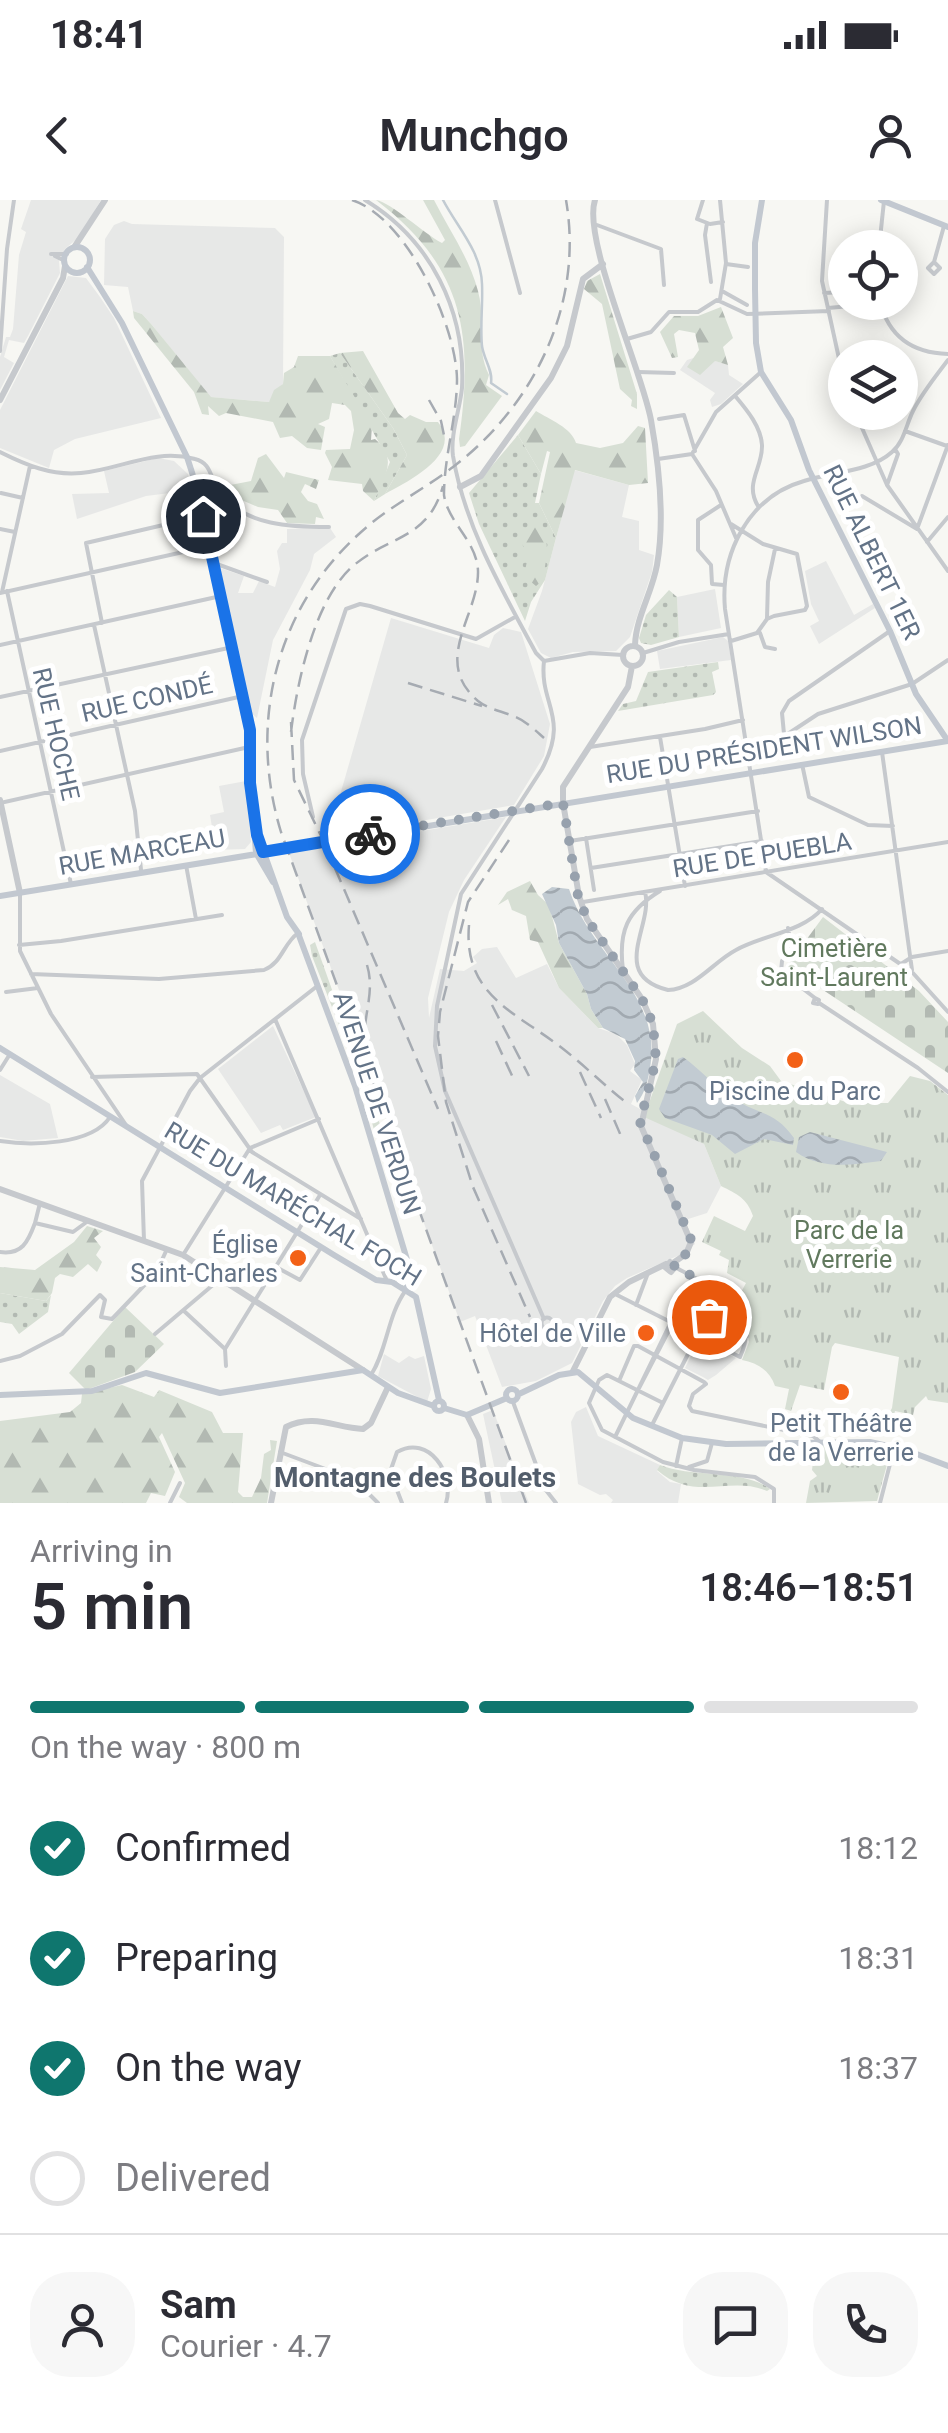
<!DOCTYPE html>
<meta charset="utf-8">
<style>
body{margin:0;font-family:Roboto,sans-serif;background:#f7f7f7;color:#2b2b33;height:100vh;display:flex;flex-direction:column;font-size:38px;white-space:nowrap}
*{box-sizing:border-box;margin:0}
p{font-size:32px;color:#7c7c81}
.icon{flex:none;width:55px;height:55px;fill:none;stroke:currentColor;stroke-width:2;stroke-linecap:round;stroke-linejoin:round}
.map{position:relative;height:1303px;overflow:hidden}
.side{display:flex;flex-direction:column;background:#fff;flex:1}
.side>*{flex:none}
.tools{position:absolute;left:828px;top:30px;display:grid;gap:20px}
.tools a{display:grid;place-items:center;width:90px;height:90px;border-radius:50%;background:#fff;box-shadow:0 5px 25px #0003;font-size:50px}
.pin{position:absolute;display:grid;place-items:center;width:85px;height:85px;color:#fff;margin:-42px;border:5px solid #fff;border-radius:50%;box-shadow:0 2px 10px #0007}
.courier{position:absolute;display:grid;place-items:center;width:100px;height:100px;margin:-50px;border:8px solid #1a73e8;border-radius:50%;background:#fff;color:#222;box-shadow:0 2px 12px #0007}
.headline em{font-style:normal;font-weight:600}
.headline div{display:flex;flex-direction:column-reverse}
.headline{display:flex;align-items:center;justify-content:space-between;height:170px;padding:0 30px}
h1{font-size:65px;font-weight:600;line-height:75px}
.bar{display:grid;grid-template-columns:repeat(4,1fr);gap:15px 10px;align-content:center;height:120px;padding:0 30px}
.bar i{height:12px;border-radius:8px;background:#e1e1e2}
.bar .on{background:#0f766e}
.bar p{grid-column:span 4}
.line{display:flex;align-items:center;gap:25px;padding:0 30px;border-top:2px solid #e1e1e2}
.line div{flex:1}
.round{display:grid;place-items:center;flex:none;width:105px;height:105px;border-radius:40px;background:#f7f7f7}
ol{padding:0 30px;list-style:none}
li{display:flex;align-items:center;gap:30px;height:110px}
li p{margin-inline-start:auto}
li .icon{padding:10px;border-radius:50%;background:#0f766e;color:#fff;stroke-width:4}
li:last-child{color:#7c7c81}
li i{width:55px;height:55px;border:5px solid #e1e1e2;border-radius:50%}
.status{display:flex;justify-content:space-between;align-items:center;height:70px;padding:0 50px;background:#fff;direction:ltr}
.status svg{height:28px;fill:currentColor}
header{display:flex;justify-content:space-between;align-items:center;height:130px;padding:0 30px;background:#fff;font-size:45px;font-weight:600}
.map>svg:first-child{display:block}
</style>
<div class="status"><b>18:41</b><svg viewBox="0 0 49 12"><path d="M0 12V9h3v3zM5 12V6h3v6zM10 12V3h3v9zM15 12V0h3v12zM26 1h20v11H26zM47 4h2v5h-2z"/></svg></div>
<header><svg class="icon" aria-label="back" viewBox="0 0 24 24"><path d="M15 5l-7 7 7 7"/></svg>Munchgo<svg class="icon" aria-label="person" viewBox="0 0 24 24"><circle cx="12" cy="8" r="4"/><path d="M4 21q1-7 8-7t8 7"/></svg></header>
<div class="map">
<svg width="948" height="1303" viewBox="0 0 948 1303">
<defs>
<pattern id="grass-dots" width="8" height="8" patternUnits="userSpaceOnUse" patternTransform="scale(2.5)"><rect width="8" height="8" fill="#d7dfd4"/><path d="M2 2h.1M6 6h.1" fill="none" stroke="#b2b9b2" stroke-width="1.8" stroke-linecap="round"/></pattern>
<pattern id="forest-firs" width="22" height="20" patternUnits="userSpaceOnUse" patternTransform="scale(2.5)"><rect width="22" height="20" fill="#d7dfd4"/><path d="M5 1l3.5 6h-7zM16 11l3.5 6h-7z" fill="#b2b9b2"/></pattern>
<pattern id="cemetery-stones" width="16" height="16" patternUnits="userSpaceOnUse" patternTransform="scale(2.5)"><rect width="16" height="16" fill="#d7dfd4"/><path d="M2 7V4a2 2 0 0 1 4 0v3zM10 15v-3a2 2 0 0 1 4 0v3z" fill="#b2b9b2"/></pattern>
<pattern id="park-tufts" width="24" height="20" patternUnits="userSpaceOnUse" patternTransform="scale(2.5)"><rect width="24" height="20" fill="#d7dfd4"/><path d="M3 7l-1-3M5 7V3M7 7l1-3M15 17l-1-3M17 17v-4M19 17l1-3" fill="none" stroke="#b2b9b2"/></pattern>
<pattern id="water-waves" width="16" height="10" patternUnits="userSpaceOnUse" patternTransform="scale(2.5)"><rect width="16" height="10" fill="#c2cbd2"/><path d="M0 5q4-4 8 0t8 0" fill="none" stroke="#a1a9b0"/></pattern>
</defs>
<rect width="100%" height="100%" fill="#f7f7f3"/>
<!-- built -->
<path fill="#e7e8e7" d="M31 0H101L79 37 65 49 59 61 60 73 28 136 24 143 9 140 4 157 14 163 0 190V157L6 137H10L13 129 19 55 26 32 21 29Z
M124 21 132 24 275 28 284 37 283 184 269 202 210 197 152 125 142 114 133 111 128 87 104 85 105 39 114 25Z
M68 76 86 78 100 97 114 118 161 218 75 239 54 250 49 268 0 248V210Z
M700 156 728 165 729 175 743 184 721 204 712 207 710 200 715 193 680 170 687 160Z
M158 258 174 261 188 274 198 313 196 316 184 318 178 292 146 296 77 319 72 294 109 293 104 271Z
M574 270 629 285 622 317 639 321V350L654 355 652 372 630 437 616 451 573 452 551 458 541 453 528 429 542 391Z
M330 328 336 337 314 354 310 370 273 440 257 518 251 513 217 367 244 376 238 393H253L259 381 275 387 280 369 277 351 282 343H287V329Z
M826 361 854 415 873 404 875 408 819 444 810 426 819 421 811 404 805 371Z
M715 389 721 428 679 437 677 397Z
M391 418 489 448 494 435 503 428 521 432 550 524 544 556 514 605 344 634 334 616Z
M723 437 728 441 731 460 660 469 657 451Z
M246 581 251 642 245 649 214 650 212 635 218 638 213 633 210 615 224 612 219 586Z
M506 617 464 680 449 712 428 798 429 818 440 769 464 771 477 763 473 757 482 749 497 747 516 778 547 764 559 788 598 828 616 834 627 845 635 864 630 871 642 880 631 904 704 944 721 986 707 1013 685 1020 695 1044 682 1054 627 1078 615 1086 603 1101 572 1163 536 1181 502 1187 475 1116 460 1122 289 653Z
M273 826 316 917 283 930 280 925 261 933 218 869Z
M0 875 50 904 58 938 23 941 0 937Z
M699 1139 725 1152 736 1158 716 1175 708 1180 703 1177 685 1168Z
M384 1154 399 1163 409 1156 415 1159 424 1156 431 1189 427 1202 378 1176Z
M586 1207 598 1236 660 1265 657 1271 670 1282 681 1284 678 1303H611L613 1300 606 1294 600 1295 578 1284 571 1222 576 1212Z
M493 1210 510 1255 529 1303H502L483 1214Z"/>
<!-- grass -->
<path fill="url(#grass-dots)" d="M340 153 393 228 407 255 385 294 374 301 390 262 330 156Z
M518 235 541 274 535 303H539L556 338 545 380 531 402 525 421 479 324 469 293Z
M669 390 677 397 679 437 651 445 641 443 639 438 646 415Z
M718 462 719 469 712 472 716 492 713 495 618 511 623 504 636 501 648 472Z
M315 742 381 927 376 937 359 876 312 756 310 745Z
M0 1093 46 1101 51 1095 48 1112 19 1134 12 1124 0 1122Z
M660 1265C692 1278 744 1269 770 1289L767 1291C729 1275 695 1303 657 1270Z"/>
<!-- forest -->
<path fill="url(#forest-firs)" d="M376 0C392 3 423 33 442 43L445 40 423 0H434C449 30 469 57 478 91 486 119 475 147 489 175L486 185 502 196 465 246 460 247 459 239C474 134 464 67 376 0Z
M600 74 637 194V209L631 206 632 200 620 189 602 104 584 89 587 81Z
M721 107 733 138 723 147 728 165 715 161 700 175 687 167 699 150 695 133 679 130 674 134 678 157 672 158 660 132 674 116H698Z
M133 111 142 114 152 125 211 197 269 202 274 190 283 184 284 173 294 167 298 156H330L372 226 371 240 375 239C399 259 384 277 374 301L363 291 362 284 328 280 332 267 325 253 326 250 350 249 354 230 351 211 345 205 332 203 329 219 318 224 325 227 321 250 307 248 292 236 280 238 273 222 226 213 219 216 208 206 209 215 202 214 194 192 134 118Z
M363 151 398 213 405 219 410 215 426 222H438C464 254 409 281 385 294L407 255 393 228 340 153Z
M536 211C549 219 572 228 576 243L600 248 623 243 638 226 645 228 648 283 629 285 575 270 556 338 539 303 550 252 547 251 541 274 518 235Z
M266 254 284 278 286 272 319 280 316 289 305 284 301 292 308 301 317 304 324 319 316 317 315 324 287 323 278 310 258 307 221 291 220 287 251 281 258 258Z
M541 324C551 341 546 362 542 381L536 386 524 376 528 356 518 335Z
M530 681 538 695 549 705 559 743 587 794 591 809 603 828H598L559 788 538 742 530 740 526 716 512 710 508 699 498 705 507 692Z
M87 1026 103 1031 94 1038 101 1047 96 1055 102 1062 97 1072 88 1064 73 1077 60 1074 55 1078 52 1093 46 1101 0 1093V1067L35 1070 74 1042Z
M122 1185 154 1197 159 1190 212 1212 223 1233H243L238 1292 243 1297H252L261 1278 264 1254 271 1250 270 1240 277 1241 267 1303H187L179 1297 185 1283 162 1233 159 1237 175 1272 165 1296 151 1293 146 1303H0V1221L70 1212 81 1203 82 1194Z"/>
<!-- cemetery -->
<path fill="url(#cemetery-stones)" d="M823 717 919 791 948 822V873L787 766Z
M125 1107 164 1144 135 1172 86 1190 69 1173Z"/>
<!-- park -->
<path fill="url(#park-tufts)" d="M703 811 742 848 770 866 781 881 849 903H888L910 876 930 881 948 895V1203L928 1200 926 1196 915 1207 913 1215 895 1211 893 1219 887 1217 892 1208 899 1157 835 1143 832 1147 824 1190 800 1185 791 1211 785 1209 789 1189 775 1186C770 1171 758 1163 742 1160L749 1142 744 1111 748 1107 739 1096 746 1083 727 1073 729 1060 719 1055 721 1051 702 1042 714 1016 745 1031 753 1016C747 998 737 994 721 986L704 944 644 917 677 824Z
M816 1245 886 1250 888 1261 877 1301 806 1303 810 1281 817 1276 812 1270 813 1262 791 1258V1250Z"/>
<!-- water -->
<path fill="url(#water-waves)" d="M552 687 569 689C591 756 663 794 650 868 648 880 645 893 637 903L635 896 643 882 634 870 635 861 625 839 603 828 591 809 587 794 559 743 556 725 542 694Z
M683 857C701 870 716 888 734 899 759 915 775 911 794 938L793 945 764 939 735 954 712 935 665 918 659 909 678 859Z
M810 932 887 952 881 961C851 965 822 970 796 952L799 937Z"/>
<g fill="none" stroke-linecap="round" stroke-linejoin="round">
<!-- stream -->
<path stroke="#c2cbd2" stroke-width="2.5" d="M443 0C457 27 481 51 482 84 483 104 480 126 482 146 484 160 493 170 491 183L507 194"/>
<!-- minor -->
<path stroke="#c6c9cd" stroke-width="4" d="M365 0C431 40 466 111 462 188 460 209 450 235 453 256 465 327 502 390 536 453L544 461
M495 0 520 93
M703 0 697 19 710 24 723 22
M720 0 726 63 720 99
M827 0 822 81 845 186
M707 23 705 35 711 82
M597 25 661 49 664 85
M879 48 884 1
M51 54H67
M55 56 65 61
M934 62 940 68 934 74 928 68 934 62 944 26
M726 64 748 67
M900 82V95
M722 91 747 105
M824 93 845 92
M880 102C889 137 913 153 948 154
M828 108 894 102
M627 139 651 132 669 112H698L717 100 747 114 829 111
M0 151 7 49 14 0
M638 172 674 173
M736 197C747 210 761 227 762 245 763 268 744 283 758 306
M855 212 887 285 948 371
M659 219 684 215 695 251
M905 231 947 246
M0 252C26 265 52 276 81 273 122 269 154 248 195 259 213 263 210 282 221 294 246 326 292 327 329 327
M692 254 716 212 761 172
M692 254 716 291 736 338
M658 259 692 254
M887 285 898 254 895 249
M1 293 23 298
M862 296 917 329
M721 305 698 320V350L711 365 712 384 724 385
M731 324 763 344 797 354 807 406 805 410 774 416 767 419 757 433 731 441
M0 329 15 332
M917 329 948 245
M927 342 948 317
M214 363 267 382
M7 391 71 684
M2 392 30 266
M0 393 210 346
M767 418 768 382 775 349
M102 423 86 343 202 316
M94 425 135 611 141 670
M760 433 765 447 775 449
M0 445 221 396
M643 453 679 442 729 434
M544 461C539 505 570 516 542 569L461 694 437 806 435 846 445 891 544 1119
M544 461 590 453 623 455
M0 497 233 447
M784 534 782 513 789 501 890 431
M660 537 685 686
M590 547 705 529 743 520
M0 551 243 496
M882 552 912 770
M748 553 765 549 818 514 912 484 948 460
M802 564 809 597 868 625 893 626
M0 603 249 547
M313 617 303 574 302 540 346 409 360 404 370 406 476 439 515 417
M586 638 594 690
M570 641 758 611
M186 665 196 719
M591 668 762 641
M766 672 725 409C720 354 748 297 804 281 831 272 870 272 892 252 904 242 906 225 913 211 922 193 936 176 948 160
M766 672 912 772 948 812
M645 692C654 725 608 775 668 790 695 789 713 762 736 750 763 735 802 732 822 709
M20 695V751L51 814 126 925
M583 702 948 642
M788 728 791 746 782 761 781 772 815 798 813 803 818 804 819 800 815 798
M19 745 61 741 222 715
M901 764 912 757 948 751
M623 770C618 731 627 711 660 691
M31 774 159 779 264 770C282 763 283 744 298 733
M6 792 38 788
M819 803 918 868 948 892
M275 819 387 1081
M0 870 10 854
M92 877 197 874 252 952 361 1019
M0 941C31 946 92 945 110 917
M35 1023 40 1003
M144 1041 142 981 190 891 200 878 316 787
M0 1052C22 1055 28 1042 35 1023L73 1032 88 1021
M183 1055 250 948 319 919
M276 1067 300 1080 320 1049
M617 1095 740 1157C764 1104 711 1088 675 1067
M636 1105 648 1073
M184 1111 225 1149
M708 1116 747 1136
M541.5 1123a5.5 5.5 0 1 1 11 0a5.5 5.5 0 1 1-11 0Z
M155 1134 220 1079
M0 1161 20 1156 62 1134 100 1095 105 1100 101 1117 112 1119 156 1073 167 1049
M226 1166 225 1149 320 995
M371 1175C388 1148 387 1116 406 1090
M619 1181 634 1146H638L704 1182 706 1184 693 1194 689 1206 692 1211 813 1236 819 1241
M638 1190 695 1080
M513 1202 545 1289 556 1303
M663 1203 607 1175 599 1180 589 1203 602 1230 663 1262 694 1270 755 1277 774 1289V1303
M653 1223 720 1091
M615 1237 693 1077
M280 1252 355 1280 378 1303
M676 1266 682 1238
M689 1267 707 1261 712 1243
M170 1303 180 1283
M402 1303 390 1272 397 1252C429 1234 455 1274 446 1303
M880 1303 890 1264V1246"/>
<!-- tertiary -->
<path stroke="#c6c9cd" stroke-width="6" d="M595 0C582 39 642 170 651 220 659 265 665 320 657 365 652 393 636 417 635 445
M75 46 105 0
M0 200 63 78 65 66
M460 287 481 276 551 178 567 146 583 79 603 64
M623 456a10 10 0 1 1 20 0a10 10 0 1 1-20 0Z
M632 466 628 487 563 587V603L579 696 587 719 642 799 653 824 656 859 641 926 691 1042 686 1054 673 1063
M0 600 20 693
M0 989 183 1055 363 1170
M670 1062 675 1067 671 1072 665 1067Z
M573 1171 610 1097 629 1082 666 1064
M467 1215 479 1239 489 1303
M271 1303 286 1227C314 1213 336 1228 363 1229L371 1223 388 1187"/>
<!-- secondary -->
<path stroke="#c2c8d0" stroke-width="6" d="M881 0 948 27
M64 60a13 13 0 1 1 26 0a13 13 0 1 1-26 0Z
M87 67 122 123 187 257 197 288 250 530 249 568
M249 567 256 653 273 682
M263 650 287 717 299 734
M0 696 948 541 916 494 890 431 809 270 791 220 761 172 756 143 755 89V43L762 0
M298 733 355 886 411 1073 406 1090
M0 848 334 1055 376 1080 392 1082 416 1097 439 1200
M506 1195a6 6 0 1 1 12 0a6 6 0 1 1-12 0Z
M519 1194 559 1175 578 1172 633 1218 682 1238 726 1244 870 1242 906 1250 948 1266
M0 1195 92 1191 146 1173 220 1193 363 1170 398 1193 434 1206
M434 1206a5 5 0 1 1 10 0a5 5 0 1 1-10 0Z
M444 1208 467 1215 507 1198"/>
<!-- rail -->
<path stroke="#a6abb2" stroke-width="2.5" stroke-dasharray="15 8" stroke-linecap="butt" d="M352 0C407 18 456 125 457 179 457 218 444 256 444 295 448 323 477 341 478 371 479 415 431 461 478 501 488 509 501 511 513 516 525 520 535 530 544 538
M429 200 441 221 445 240
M408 483 482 506
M291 522 294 580 322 638
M291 532C297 483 314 400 353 366 389 335 428 340 443 286
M509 640 468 702 440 812 438 836 446 902 473 987 530 1117
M326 647 438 909
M469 725C463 796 516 812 562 848 585 866 605 886 628 904
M492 805 529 876
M496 841 515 882
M365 848C361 819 376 794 367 765
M580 872 601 918
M605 899 621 936
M526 1303 281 632C248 524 275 409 360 333 388 307 423 290 453 267 535 205 584 103 566 0"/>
</g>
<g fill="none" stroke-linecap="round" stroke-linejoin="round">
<!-- done -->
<path stroke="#97a1ad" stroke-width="10" stroke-dasharray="0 18" d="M370 634 563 603 578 696 587 719 642 799 653 824 656 860 640 922 692 1042 686 1054 673 1063 675 1067 720 1091 709 1117"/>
<!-- route -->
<path stroke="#1a73e8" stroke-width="12" d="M203 316 250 530V583L257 635 263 652 370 634"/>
</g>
<!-- markers -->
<g fill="#f36117" stroke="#fff" stroke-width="4">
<circle cx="795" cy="860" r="10"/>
<circle cx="298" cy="1058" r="10"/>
<circle cx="646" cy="1133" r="10"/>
<circle cx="841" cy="1192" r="10"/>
</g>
<g text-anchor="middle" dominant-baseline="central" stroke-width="10" stroke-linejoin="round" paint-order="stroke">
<!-- street labels -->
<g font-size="25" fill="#637387" stroke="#fff">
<text transform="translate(872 352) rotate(64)">RUE ALBERT 1ER</text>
<text transform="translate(147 499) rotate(-13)">RUE CONDÉ</text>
<text transform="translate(56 534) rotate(77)">RUE HOCHE</text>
<text transform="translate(764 550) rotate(-9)">RUE DU PRÉSIDENT WILSON</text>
<text transform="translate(142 652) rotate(-10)">RUE MARCEAU</text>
<text transform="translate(762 655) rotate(-9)">RUE DE PUEBLA</text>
<text transform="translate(377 903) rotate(72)">AVENUE DE VERDUN</text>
<text transform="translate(293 1004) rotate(31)">RUE DU MARÉCHAL FOCH</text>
</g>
<!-- park labels -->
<g font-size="25" fill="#61795e" stroke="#fff">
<text x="834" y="748">Cimetière<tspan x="834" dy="29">Saint-Laurent</tspan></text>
<text x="849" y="1030">Parc de la<tspan x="849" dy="29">Verrerie</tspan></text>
</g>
<!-- poi labels -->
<g font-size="25" fill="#637387" stroke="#fff">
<text x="795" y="891">Piscine du Parc</text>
<text x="278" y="1044" text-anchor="end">Église<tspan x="278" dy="29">Saint-Charles</tspan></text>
<text x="626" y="1133" text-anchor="end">Hôtel de Ville</text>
<text x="841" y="1223">Petit Théâtre<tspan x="841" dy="29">de la Verrerie</tspan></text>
</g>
<!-- neighbourhood labels -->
<g font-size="28" font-weight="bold" fill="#525d6b" stroke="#fff">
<text x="415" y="1277">Montagne des Boulets</text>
</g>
</g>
</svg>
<div class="tools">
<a><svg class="icon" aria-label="locate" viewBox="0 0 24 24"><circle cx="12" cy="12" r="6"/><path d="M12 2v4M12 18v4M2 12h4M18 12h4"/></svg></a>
<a><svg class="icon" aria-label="layers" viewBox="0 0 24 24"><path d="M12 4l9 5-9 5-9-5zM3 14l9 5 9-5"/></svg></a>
</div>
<div class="pin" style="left:709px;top:1117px;background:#ea580c"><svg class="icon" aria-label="bag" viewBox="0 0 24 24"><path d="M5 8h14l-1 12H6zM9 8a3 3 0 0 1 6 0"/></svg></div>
<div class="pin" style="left:203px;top:316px;background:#1f2937"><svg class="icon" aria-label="home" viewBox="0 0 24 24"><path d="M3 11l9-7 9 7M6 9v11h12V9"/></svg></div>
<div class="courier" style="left:370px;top:634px"><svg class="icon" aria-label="bike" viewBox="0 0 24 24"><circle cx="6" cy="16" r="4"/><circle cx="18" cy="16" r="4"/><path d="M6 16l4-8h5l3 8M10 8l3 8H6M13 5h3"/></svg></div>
</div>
<section class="side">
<div class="headline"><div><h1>5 min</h1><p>Arriving in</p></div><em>18:46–18:51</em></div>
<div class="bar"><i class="on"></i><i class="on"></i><i class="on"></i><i></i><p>On the way · 800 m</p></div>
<ol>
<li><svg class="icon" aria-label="check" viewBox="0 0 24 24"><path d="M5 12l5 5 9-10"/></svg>Confirmed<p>18:12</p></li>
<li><svg class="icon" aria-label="check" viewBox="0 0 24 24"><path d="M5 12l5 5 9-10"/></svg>Preparing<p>18:31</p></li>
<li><svg class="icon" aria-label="check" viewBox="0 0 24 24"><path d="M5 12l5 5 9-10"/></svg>On the way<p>18:37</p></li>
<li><i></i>Delivered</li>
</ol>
<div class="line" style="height:180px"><a class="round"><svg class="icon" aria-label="person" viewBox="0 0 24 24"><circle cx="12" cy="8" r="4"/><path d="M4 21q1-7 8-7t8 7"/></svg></a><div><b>Sam</b><p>Courier · 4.7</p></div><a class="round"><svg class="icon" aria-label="chat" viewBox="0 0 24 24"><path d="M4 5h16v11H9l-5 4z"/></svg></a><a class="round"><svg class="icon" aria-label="phone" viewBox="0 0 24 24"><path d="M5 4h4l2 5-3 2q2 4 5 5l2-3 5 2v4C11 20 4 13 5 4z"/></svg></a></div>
</section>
